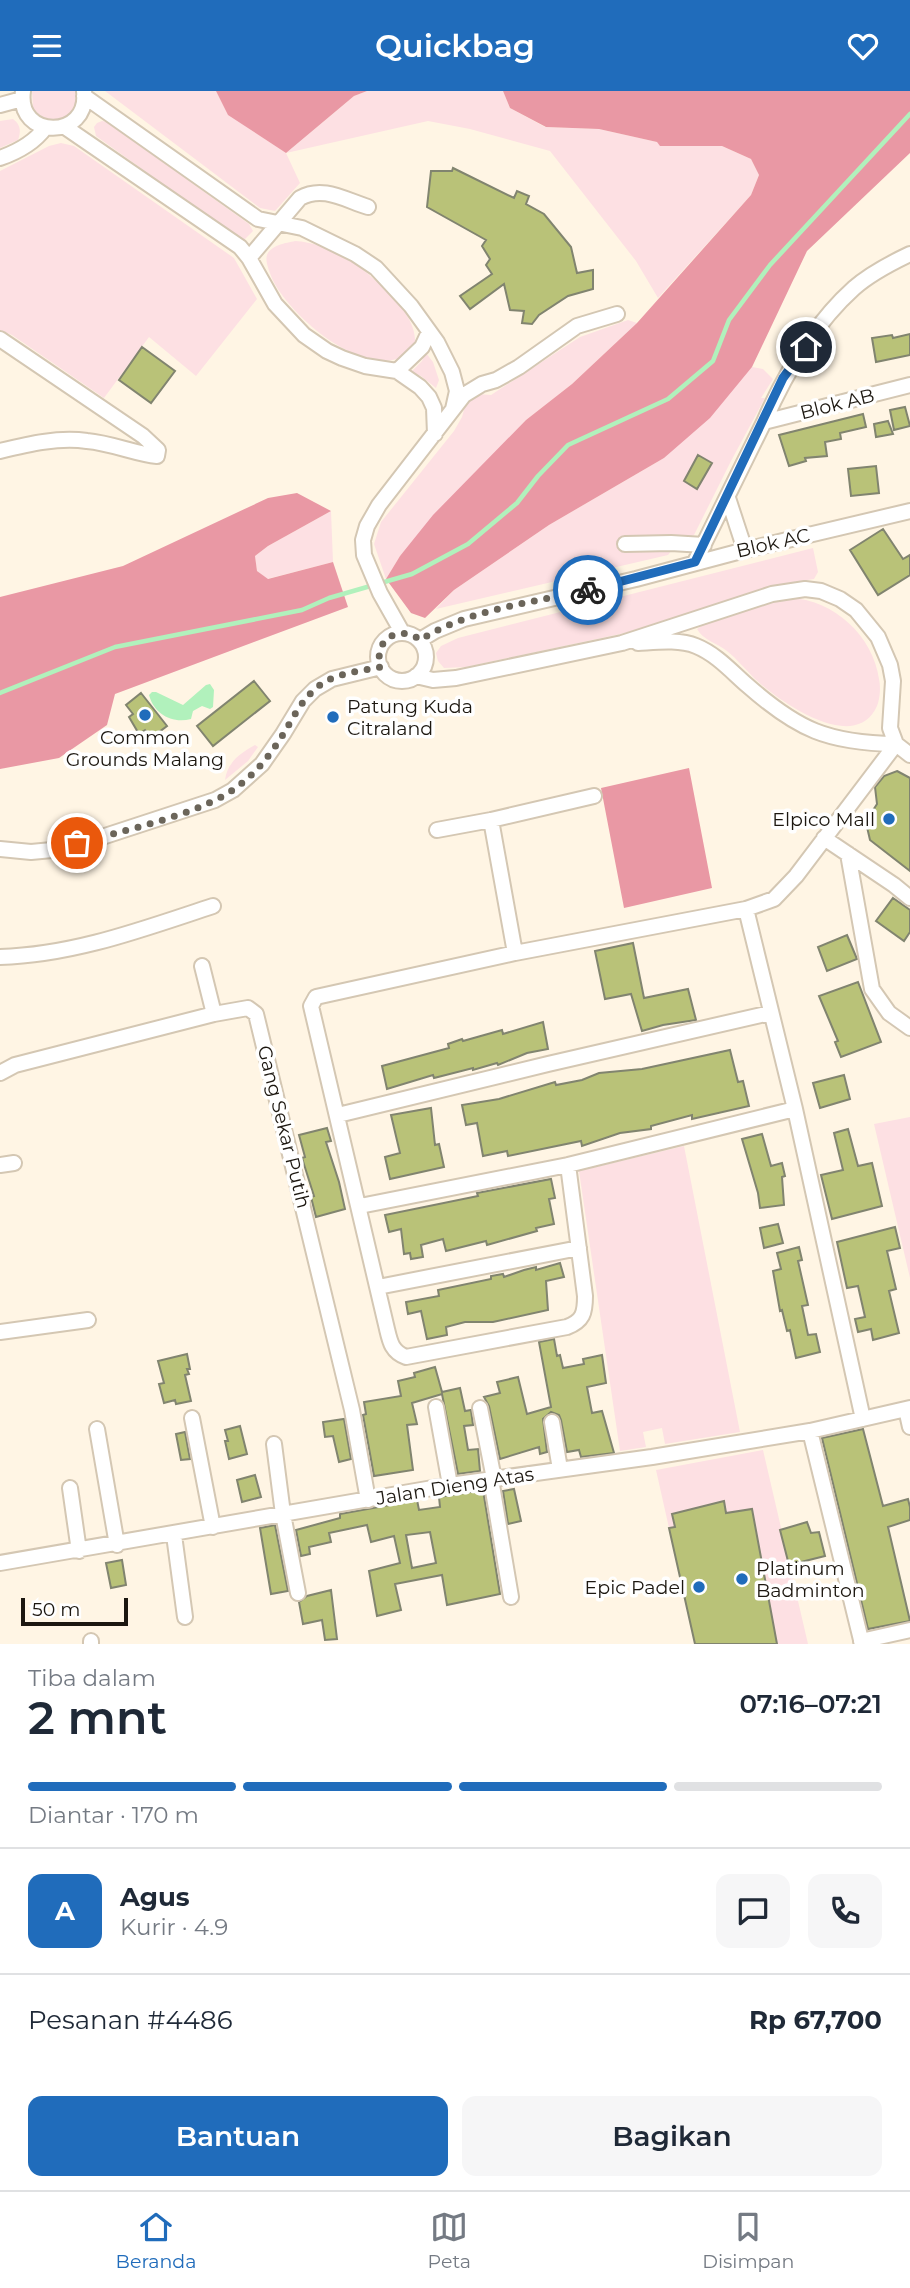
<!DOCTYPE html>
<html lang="id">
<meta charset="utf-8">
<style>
body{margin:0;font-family:Montserrat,sans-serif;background:#f6f6f7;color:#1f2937;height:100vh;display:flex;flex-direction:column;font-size:26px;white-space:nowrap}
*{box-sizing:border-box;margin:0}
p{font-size:23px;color:#747a83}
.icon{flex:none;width:38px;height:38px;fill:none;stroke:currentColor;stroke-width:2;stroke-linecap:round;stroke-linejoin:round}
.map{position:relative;height:1553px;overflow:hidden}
.drawer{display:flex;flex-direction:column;background:#fff;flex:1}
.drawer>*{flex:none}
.scale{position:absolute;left:21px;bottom:18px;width:107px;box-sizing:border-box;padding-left:7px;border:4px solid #1c1710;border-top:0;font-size:19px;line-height:24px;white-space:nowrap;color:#1c1710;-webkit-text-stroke:5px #fff;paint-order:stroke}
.pin{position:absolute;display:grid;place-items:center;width:60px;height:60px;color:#fff;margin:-30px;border:4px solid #fff;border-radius:50%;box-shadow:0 2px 7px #0007}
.courier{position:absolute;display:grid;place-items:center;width:70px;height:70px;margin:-35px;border:5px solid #206cbb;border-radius:50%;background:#fff;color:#222;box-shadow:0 2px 9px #0007}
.summary em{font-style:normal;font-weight:600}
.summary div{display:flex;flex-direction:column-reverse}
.summary{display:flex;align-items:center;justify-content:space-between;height:119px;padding:0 28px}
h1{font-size:46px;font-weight:600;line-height:52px}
.bar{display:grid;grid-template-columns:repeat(4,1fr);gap:10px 7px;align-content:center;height:84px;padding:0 28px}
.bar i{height:9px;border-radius:5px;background:#e0e1e3}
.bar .selected{background:#206cbb}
.bar p{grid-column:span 4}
.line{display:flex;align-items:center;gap:18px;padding:0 28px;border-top:2px solid #e0e1e3}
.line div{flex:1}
.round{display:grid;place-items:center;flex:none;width:74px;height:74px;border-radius:14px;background:#f6f6f7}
.primary-button{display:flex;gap:14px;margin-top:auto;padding:14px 28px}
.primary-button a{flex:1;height:80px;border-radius:14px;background:#206cbb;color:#fff;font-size:28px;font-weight:600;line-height:80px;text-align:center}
.primary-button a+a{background:#f6f6f7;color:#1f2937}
header{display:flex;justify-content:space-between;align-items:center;height:91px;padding:0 28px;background:#206cbb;color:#fff;font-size:32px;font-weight:600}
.tabs{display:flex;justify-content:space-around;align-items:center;height:98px;border-top:2px solid #e0e1e3;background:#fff;font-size:19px;color:#747a83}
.tabs a{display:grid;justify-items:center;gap:4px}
.tabs .selected{color:#206cbb}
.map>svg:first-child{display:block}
</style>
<header><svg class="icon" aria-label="menu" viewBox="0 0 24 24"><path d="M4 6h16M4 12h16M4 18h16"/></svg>Quickbag<svg class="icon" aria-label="heart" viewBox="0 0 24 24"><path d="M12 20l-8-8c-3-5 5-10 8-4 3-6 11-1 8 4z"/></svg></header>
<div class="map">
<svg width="910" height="1553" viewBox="0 0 910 1553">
<rect width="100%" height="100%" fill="#fff5e4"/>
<!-- green -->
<path fill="#fde0e3" d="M32 0H76L75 16C64 33 45 33 33 17Z
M105 0H216L229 24 286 62 354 5 367 0H503L510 17 545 36 599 38 657 51 661 55H722L751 68 759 84 751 104 658 207 636 170 550 60 470 38 428 30 286 62 300 92 275 120 260 117Z
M13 28C21 34 21 40 18 49L0 57V30Z
M102 30 107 31 249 133 253 140 244 149 238 147 96 45 94 36 97 32Z
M61 52 74 55 234 167 257 208 196 285 149 246 104 307 12 244 0 239V80L49 55Z
M295 150C326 152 352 168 375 189 390 202 416 227 415 250 414 258 408 263 402 266 360 286 286 222 271 185 269 179 265 170 267 164 271 154 286 152 295 150Z
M628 229 637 232 572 293 526 329 400 465 386 488 374 453 381 431 454 340 462 326 467 308 477 303 491 304 580 246Z
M426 262 433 271 439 289 436 297 421 285 411 281 422 270Z
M752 276 763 278 773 288 761 307H765L731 370 694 444 682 447 668 464 436 518 454 499 549 434 664 367Z
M331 420 333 471 267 488 257 480 255 465 268 455Z
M813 457 818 481 814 488 775 494 625 542 466 576 444 577 438 570 436 562 441 555 458 547Z
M791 507C834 509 873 545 879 588 881 597 880 611 875 619 850 662 776 608 754 587 745 578 737 568 727 560 717 552 703 549 697 538L706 532 776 509Z
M255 654 258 656 248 670 225 689C227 672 240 662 255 654Z
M910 1026V1187L874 1033Z
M684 1055 740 1341 665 1353 662 1337 643 1341 646 1356 620 1360 579 1080Z
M763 1359 808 1553H695L656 1379Z"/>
<!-- forest -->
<path fill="#e998a4" d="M216 0H367L354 5 286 62 228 24Z
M503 0H910V62L807 160 752 276 710 327 664 367 549 434 454 499 425 527 411 522 386 488 400 465 433 424 526 329 572 293 637 232 751 104 759 84 751 68 722 55H660L657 51 599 38 546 36 510 17Z
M297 402 331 420 268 455 255 465 257 480 268 488 333 471 348 516 115 603 107 634 59 667 0 678V506L123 475 268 407Z
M689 677 712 797 624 817 601 697Z"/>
<!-- water -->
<path fill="#b1f1bc" d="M210 593 214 599 213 616 210 618 202 615 193 620 191 628C172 633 154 623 149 604L152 601H156L183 614 206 594Z"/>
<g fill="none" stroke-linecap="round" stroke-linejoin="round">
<!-- stream -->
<path stroke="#b1f1bc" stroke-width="4.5" d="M0 602 115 556 302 519 329 507 412 483 468 453 517 412 538 385 568 354 668 308 713 270 729 229 770 174 910 23"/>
</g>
<!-- building -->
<path fill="#b9c278" stroke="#81846f" stroke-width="2" fill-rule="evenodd" d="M453 77 514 107 517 100 529 105 526 113 544 123 571 156 577 182 593 179V198L568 205 539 224 532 233 522 232 524 220 510 219 504 193 470 218 460 205 492 183 486 174 490 168 482 155 486 149 427 116 431 80H452Z
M910 243V264L876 271 872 247 892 244 893 247Z
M142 256 175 280 151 312 119 289Z
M905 316 910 335 894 339 890 319Z
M863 323 866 336 840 342 841 348 825 351 827 365 805 367 806 370 789 375 779 344Z
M888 330 893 343 876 346 874 333Z
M698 364 712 372 697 398 684 390Z
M876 375 879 402 851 405 848 378Z
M883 438 903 468 910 464V484L878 504 850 459Z
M254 590 270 610 213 655 197 635Z
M141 602 167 635 151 647 145 639 139 643 129 626 133 623 126 614Z
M897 680 910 687V780L870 749 867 736 866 730 877 713 875 696 884 685Z
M893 807 910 819V841L904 850 876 830Z
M847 844 857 868 827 880 818 856Z
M633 852 644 907 688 898 696 929 663 934 642 940 631 903 605 908 595 860Z
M858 891 881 951 841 966 835 951 838 950 819 905Z
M543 931 548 958 527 962 498 974 497 972 473 979V977L434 987 433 984 387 998 382 975 449 957 448 953 462 948 463 950 502 939 503 943Z
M730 959 738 991 743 990 749 1015 692 1028V1024L651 1035V1038L620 1042 582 1055 581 1050 508 1065 507 1060 483 1065 477 1032 466 1034 462 1014 499 1008 555 991 556 994 582 989 599 982 642 978Z
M844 984 850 1008 820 1017 813 992Z
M431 1017 435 1054 439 1053 444 1076 390 1088 385 1066 400 1062 391 1024Z
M327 1037 331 1050 326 1051 339 1091 345 1118 316 1126 311 1106 314 1105 302 1067 305 1066 299 1044Z
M848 1038 858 1075 872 1072 882 1115 832 1128 821 1084 843 1079 834 1042Z
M762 1043 771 1075 782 1072 785 1085 782 1086 784 1114 760 1117 758 1102 742 1048Z
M551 1088 555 1107 549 1108 554 1133 536 1137 537 1140 487 1154 486 1150 446 1160 443 1148 421 1154 423 1166 411 1168 410 1162 404 1163 401 1138 389 1141 385 1124 478 1105 477 1102Z
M778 1133 783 1152 764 1157 760 1137Z
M895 1136 900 1157 887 1160 896 1198 889 1200 899 1242 873 1249 871 1238 858 1241 855 1228 865 1226 858 1195 847 1197 837 1151Z
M799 1156 802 1169 798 1170 808 1214 802 1215 808 1244 816 1243 820 1261 796 1267 790 1239 787 1240 782 1219 780 1220 773 1180 781 1178 777 1162Z
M560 1172 564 1186 546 1190 548 1219 493 1231H465L446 1236 447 1244 427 1248 421 1220 408 1223 406 1211 439 1205 438 1199 491 1188V1185L503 1183 504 1186 524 1179 536 1176V1179Z
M554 1248 557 1265 560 1264 563 1277 584 1273 583 1268 602 1264 606 1292 587 1296 592 1322 602 1320 614 1362 581 1366 579 1359 567 1361 561 1329 559 1324 551 1321 543 1328 547 1361 540 1363 539 1356 500 1368 489 1315 484 1306 500 1302 497 1291 518 1286 527 1323 551 1316 539 1251Z
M187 1263 190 1278H187L189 1283 185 1284 191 1310 176 1313 175 1309 164 1312 159 1293 164 1292 158 1270Z
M435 1276 442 1301 460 1297 465 1320 471 1319 473 1334 464 1335 468 1359 478 1358 480 1380 458 1383 442 1303 412 1312 417 1333 407 1334 413 1379 374 1385 363 1324 366 1323 364 1311 401 1305 398 1290 415 1286 414 1282Z
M344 1328 351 1368 339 1371 333 1345 325 1346 323 1331Z
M240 1335 247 1363 229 1368 225 1350H228L225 1339Z
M863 1338 883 1415 908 1408 910 1416V1429L888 1436 910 1530 868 1538 822 1347Z
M185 1341 190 1368 181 1369 176 1343Z
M255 1384 261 1406 242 1411 237 1389Z
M514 1398 521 1430 508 1433 503 1400Z
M483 1399 500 1503 447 1514 442 1484 395 1493 401 1519 377 1525 369 1480 400 1472 394 1445 371 1451 367 1434 329 1442 331 1451 309 1456 310 1463 301 1465 296 1439 340 1427V1423L417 1409 419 1419 440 1416 439 1406ZM430 1441 436 1472 412 1477 406 1444Z
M724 1410 726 1422 752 1418 777 1553H695L669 1437 675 1436 672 1423Z
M807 1431 811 1442 819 1441 825 1465 789 1474 780 1439Z
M275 1434 288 1500 271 1503 260 1437Z
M122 1469 126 1494 111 1497 106 1472Z
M331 1499 337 1548 325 1549 322 1529 303 1533 299 1511 307 1505Z"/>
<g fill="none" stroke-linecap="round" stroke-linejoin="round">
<!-- minor casing -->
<g stroke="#d4c7b3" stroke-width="18">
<path id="minor" d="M23 0C16 49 90 49 84 0
M84 5 258 128 302 137 355 163 376 177 411 215 437 251 452 281 457 300 453 318
M0 14 22 8
M65 36 240 156 249 167 275 213 304 244 327 260 342 267 365 275 397 280 420 296 429 306 434 317 435 343
M0 67C17 61 34 52 45 37
M249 167 300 107C323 94 345 109 368 116
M0 248 143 345 158 359 157 365C136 363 111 352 87 350 58 346 29 353 0 360
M397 280 422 256 429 241
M764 331C785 283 815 232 854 197 870 183 891 172 910 163
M728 407 745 459
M625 453 671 452 704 454
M695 471 764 331 910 294
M402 541 380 502 364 464 363 449 367 435 379 414 464 304 482 293 496 289 519 276 577 235 617 223
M378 566a24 24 0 1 1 48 0a24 24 0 1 1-48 0Z
M420 549 435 540 464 528 636 488 745 459 910 420
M638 552C656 551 679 548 696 555 716 563 731 580 747 594 798 639 828 652 896 653
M416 585 433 589 456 587 622 552 772 503 805 498 821 500 840 508 856 519 878 546 890 574 893 590 890 637 896 653 910 664
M491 729 515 862
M437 739 491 729 594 705
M824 747 894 794 910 807
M0 758 31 761 52 759 102 746 215 709 233 699 262 673 283 643 303 610 315 598 332 588 381 576
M848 763 872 898 889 922 910 937
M0 866C74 864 143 838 213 815
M202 875 214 923
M0 982 15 974 214 923 248 917 256 923 352 1319 368 1409
M795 1018 746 818 774 808 796 785 896 653
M338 1024 548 973 770 922
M0 1074 14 1072
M568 1074 585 1205C585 1222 583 1230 567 1236L406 1266C392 1261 390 1251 387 1238L311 915 316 906 515 862 746 818
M360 1115 568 1074 795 1018 863 1328
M378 1196 579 1157
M0 1241 88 1229
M436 1316 450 1394
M480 1317 494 1388
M906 1318 910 1336
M192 1327 213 1436
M552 1331 560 1378
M97 1338 117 1454
M810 1340 862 1553
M274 1353 283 1423 298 1502
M491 1388 511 1506
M70 1397 79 1460
M174 1444 185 1526
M0 1472 450 1394 652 1366 810 1340 910 1317
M91 1550V1553
M861 1550 910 1539"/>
</g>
<!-- minor -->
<use href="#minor" stroke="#fff" stroke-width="14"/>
</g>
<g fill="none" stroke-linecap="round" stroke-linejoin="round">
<!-- done -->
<path stroke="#6b655a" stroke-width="7" stroke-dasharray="0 12.6" d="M77 752C120 741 200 723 234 698 255 684 271 663 284 642 297 620 308 597 333 587 348 581 365 579 381 576 372 550 399 532 420 549 469 518 532 512 588 499"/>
<!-- route -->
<path stroke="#206cbb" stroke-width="9" d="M588 499 695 471 783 287 806 256"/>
</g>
<!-- markers -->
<g fill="#206cbb" stroke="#fff" stroke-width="2.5">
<circle cx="145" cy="624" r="7"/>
<circle cx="333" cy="626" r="7"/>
<circle cx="889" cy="728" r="7"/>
<circle cx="742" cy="1488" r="7"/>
<circle cx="699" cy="1496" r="7"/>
</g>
<g text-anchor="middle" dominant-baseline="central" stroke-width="7" stroke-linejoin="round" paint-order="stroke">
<!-- street labels -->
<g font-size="19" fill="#1c1710" stroke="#fff">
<text transform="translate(837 313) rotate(-14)">Blok AB</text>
<text transform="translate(773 452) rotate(-13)">Blok AC</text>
<text transform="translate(284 1036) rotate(76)">Gang Sekar Putih</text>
<text transform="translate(455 1395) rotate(-9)">Jalan Dieng Atas</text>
</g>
<!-- poi labels -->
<g font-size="19" fill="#1c1710" stroke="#fff" text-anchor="start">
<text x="347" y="615">Patung Kuda<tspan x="347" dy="22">Citraland</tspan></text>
<text x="145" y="646" text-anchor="middle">Common<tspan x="145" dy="22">Grounds Malang</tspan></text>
<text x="875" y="728" text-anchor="end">Elpico Mall</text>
<text x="756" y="1477">Platinum<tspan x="756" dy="22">Badminton</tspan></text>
<text x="685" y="1496" text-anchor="end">Epic Padel</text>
</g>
</g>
</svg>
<div class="scale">50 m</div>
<div class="pin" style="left:77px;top:752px;background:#ea580c"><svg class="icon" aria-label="bag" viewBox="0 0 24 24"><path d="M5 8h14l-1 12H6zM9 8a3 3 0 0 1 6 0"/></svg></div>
<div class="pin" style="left:806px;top:256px;background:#1f2937"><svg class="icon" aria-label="home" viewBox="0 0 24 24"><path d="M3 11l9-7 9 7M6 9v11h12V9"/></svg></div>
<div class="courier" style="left:588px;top:499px"><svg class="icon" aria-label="bike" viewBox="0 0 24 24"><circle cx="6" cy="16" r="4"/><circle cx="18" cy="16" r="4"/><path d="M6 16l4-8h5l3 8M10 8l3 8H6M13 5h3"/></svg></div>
</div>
<section class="drawer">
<div class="summary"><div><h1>2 mnt</h1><p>Tiba dalam</p></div><em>07:16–07:21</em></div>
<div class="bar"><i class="selected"></i><i class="selected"></i><i class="selected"></i><i></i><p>Diantar · 170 m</p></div>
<div class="line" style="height:126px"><b class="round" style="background:#206cbb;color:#fff">A</b><div><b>Agus</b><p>Kurir · 4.9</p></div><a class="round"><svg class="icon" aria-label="chat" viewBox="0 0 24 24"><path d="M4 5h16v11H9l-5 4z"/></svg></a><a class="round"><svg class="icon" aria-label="phone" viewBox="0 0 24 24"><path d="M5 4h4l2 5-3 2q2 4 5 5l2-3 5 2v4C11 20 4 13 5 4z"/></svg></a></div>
<div class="line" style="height:91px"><div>Pesanan #4486</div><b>Rp 67,700</b></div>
<div class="primary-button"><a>Bantuan</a><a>Bagikan</a></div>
</section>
<nav class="tabs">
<a class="selected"><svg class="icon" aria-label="home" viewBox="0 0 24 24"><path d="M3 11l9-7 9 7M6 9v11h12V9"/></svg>Beranda</a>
<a><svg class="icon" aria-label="map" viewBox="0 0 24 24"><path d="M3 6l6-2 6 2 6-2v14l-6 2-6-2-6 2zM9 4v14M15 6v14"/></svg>Peta</a>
<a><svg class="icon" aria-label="saved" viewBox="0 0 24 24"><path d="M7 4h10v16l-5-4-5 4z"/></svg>Disimpan</a>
</nav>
